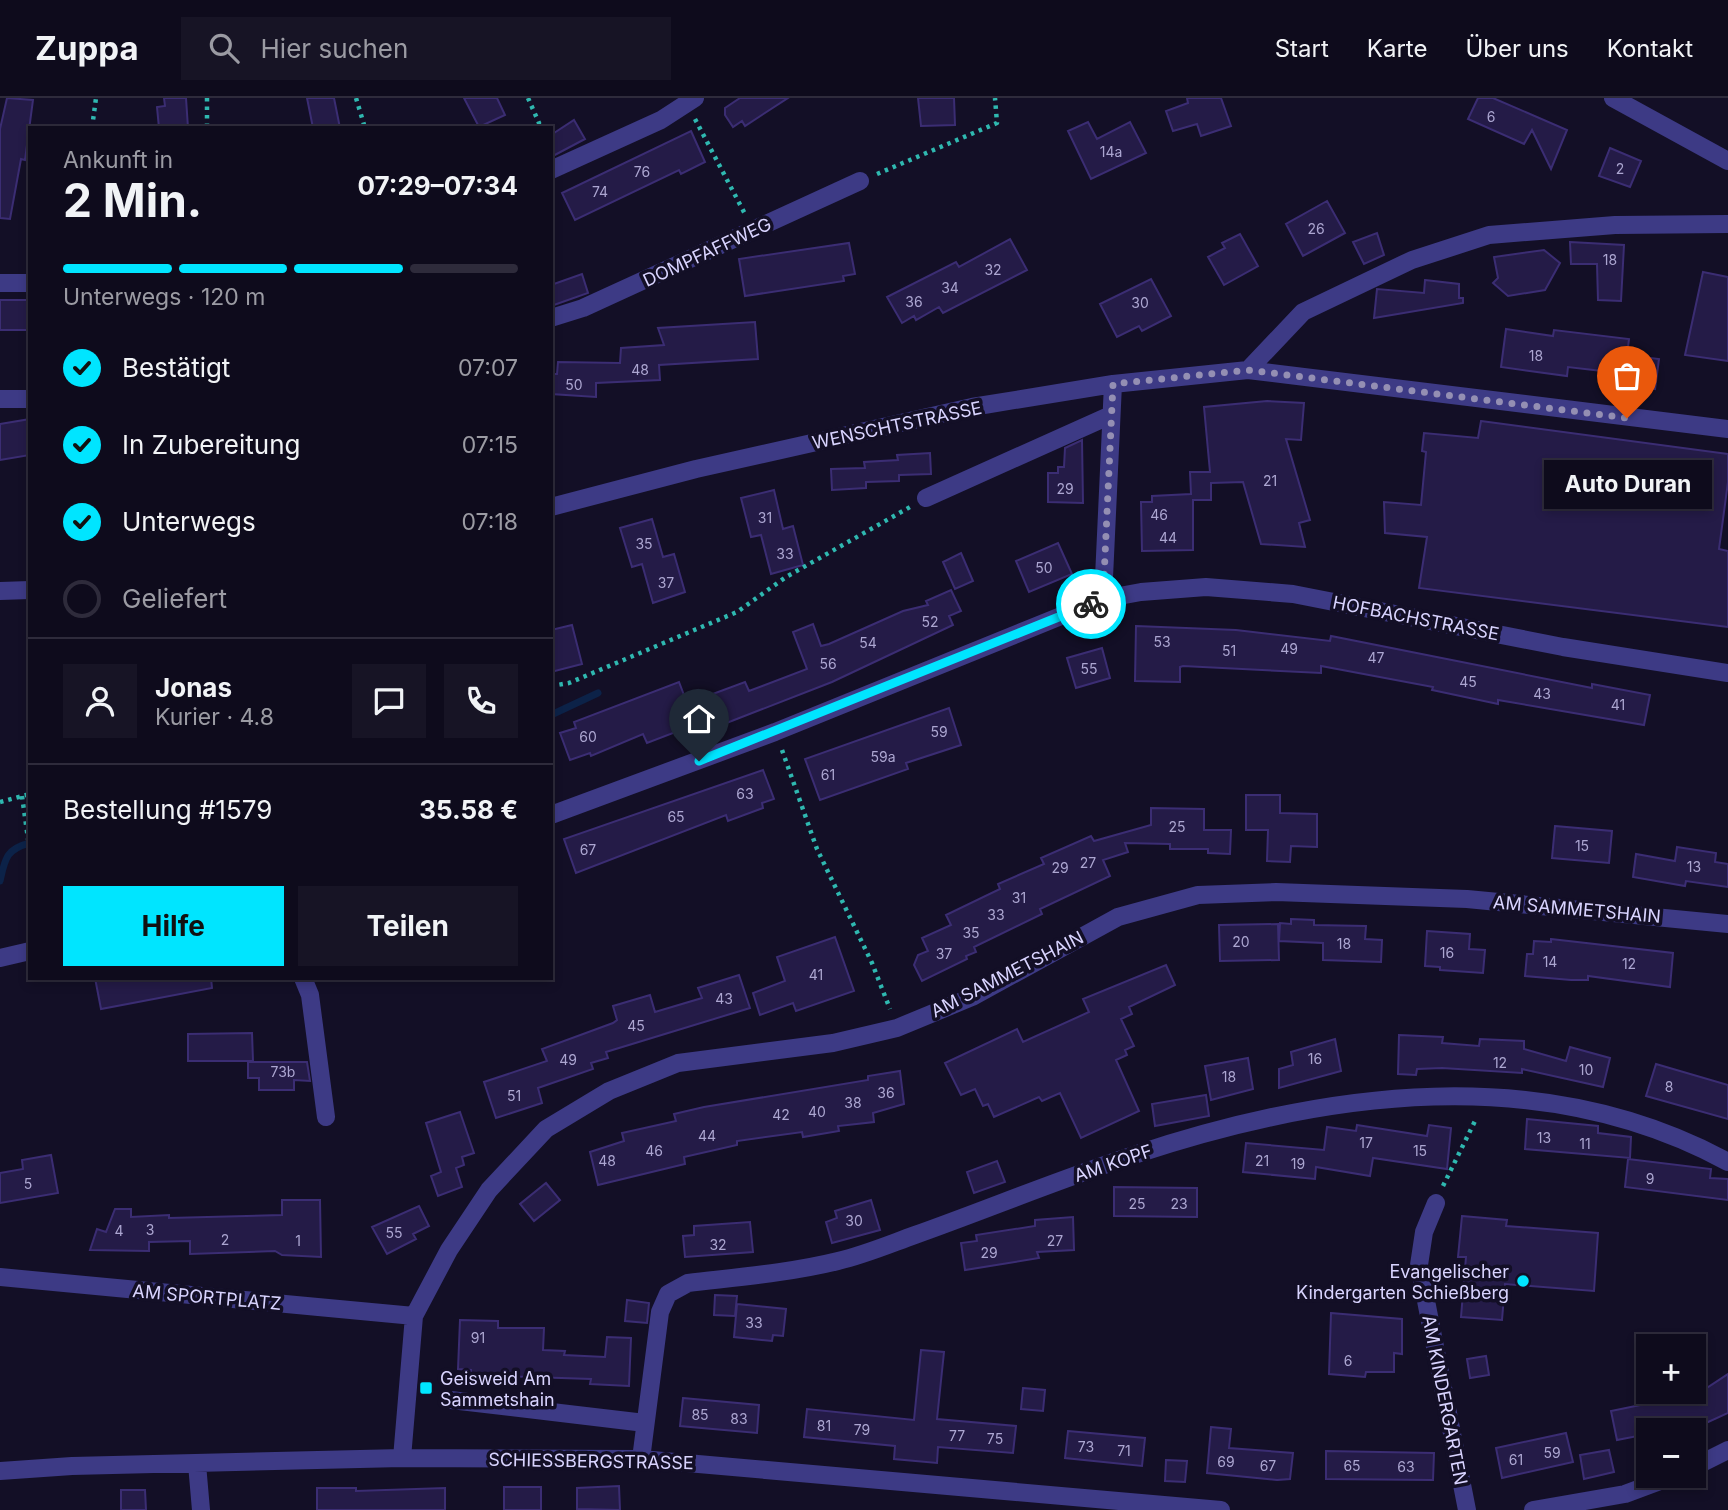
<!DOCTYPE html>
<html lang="de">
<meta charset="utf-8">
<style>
body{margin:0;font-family:Inter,sans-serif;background:#171425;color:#f1f3f6;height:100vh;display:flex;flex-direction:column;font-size:26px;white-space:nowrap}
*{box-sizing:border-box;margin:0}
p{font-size:23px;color:#9b9ba3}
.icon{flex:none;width:38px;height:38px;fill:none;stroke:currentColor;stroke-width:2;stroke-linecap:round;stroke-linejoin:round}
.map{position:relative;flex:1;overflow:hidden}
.details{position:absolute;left:28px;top:28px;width:525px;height:854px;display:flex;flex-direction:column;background:#0e0b1c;border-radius:0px;box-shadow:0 4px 10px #0003,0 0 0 2px #2e2b3b}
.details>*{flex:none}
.controls{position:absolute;left:1636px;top:1236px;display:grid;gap:14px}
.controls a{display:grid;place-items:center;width:70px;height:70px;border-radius:0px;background:#0e0b1c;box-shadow:0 4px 10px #0003,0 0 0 2px #2e2b3b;font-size:35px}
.pin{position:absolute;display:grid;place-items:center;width:60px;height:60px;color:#fff;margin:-72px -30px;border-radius:50% 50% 50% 0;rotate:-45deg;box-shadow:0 0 7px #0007}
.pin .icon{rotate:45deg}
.courier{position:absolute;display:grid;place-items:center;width:70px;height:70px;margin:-35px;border:5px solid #00e5ff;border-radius:50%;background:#fff;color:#222;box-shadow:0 2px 9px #0007}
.bubble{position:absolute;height:49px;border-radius:0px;background:#0e0b1c;box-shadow:0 4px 10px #0003,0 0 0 2px #2e2b3b;font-size:23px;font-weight:700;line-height:49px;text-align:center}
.headline em{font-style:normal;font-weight:700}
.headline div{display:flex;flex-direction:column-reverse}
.headline{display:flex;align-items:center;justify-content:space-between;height:119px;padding:0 35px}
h1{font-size:46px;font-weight:700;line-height:52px}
.bar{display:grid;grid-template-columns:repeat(4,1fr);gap:10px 7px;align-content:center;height:84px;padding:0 35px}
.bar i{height:9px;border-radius:5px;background:#2e2b3b}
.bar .on{background:#00e5ff}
.bar p{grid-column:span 4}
.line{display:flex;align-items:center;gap:18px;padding:0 35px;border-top:2px solid #2e2b3b}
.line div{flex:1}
.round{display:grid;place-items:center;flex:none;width:74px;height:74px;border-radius:0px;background:#171425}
ol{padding:0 35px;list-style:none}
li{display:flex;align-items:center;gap:21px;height:77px}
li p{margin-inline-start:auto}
li .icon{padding:7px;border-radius:50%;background:#00e5ff;color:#111;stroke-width:4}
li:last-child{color:#9b9ba3}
li i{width:38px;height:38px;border:4px solid #2e2b3b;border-radius:50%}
.action{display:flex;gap:14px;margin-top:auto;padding:14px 35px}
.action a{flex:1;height:80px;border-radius:0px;background:#00e5ff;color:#111;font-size:28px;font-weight:700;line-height:80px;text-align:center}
.action a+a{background:#171425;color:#f1f3f6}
header{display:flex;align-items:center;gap:42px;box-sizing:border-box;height:98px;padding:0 35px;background:#0e0b1c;border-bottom:2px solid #2e2b3b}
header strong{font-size:33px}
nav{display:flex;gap:38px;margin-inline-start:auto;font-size:24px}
.search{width:490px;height:63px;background:#171425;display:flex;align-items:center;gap:18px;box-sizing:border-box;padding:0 24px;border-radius:0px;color:#9b9ba3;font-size:26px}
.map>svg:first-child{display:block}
</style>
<header>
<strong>Zuppa</strong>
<div class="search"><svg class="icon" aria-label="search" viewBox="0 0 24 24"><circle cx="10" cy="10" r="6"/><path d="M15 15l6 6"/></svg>Hier suchen</div>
<nav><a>Start</a><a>Karte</a><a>Über uns</a><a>Kontakt</a></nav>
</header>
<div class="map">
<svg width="1728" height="1412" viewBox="0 0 1728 1412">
<rect width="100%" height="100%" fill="#130f26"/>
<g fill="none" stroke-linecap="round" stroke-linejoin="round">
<!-- stream -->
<path stroke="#0c2248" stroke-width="7" d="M551 617 598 595
M0 783C5 761 6 751 30 745"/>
</g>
<!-- building -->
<path fill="#241b47" stroke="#3b2d73" stroke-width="2" d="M7 0 33 2 25 62 21 61 10 121 0 120V31Z
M164 0H186L188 30H159L157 9 165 8Z
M307 0H334L340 30H313Z
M464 0H497L505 17 479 29Z
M740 0H788L745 28 742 23 733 29 725 17V10Z
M918 0H954L955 27 921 28Z
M1187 0H1221L1231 28 1201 38 1197 26 1173 33 1166 13 1188 5Z
M1478 0H1493L1567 32 1551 71 1532 32 1524 46 1468 21Z
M574 22 585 41 551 59V37Z
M1088 24 1097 41 1130 24 1146 55 1091 81 1068 33Z
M691 33 705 64 681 76 679 72 575 122 562 95Z
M1610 50 1641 63 1630 89 1599 78Z
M1327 103 1345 135 1303 158 1286 126Z
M1377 135 1384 157 1364 166 1353 144Z
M1240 136 1258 168 1224 187 1208 159 1225 150 1222 145Z
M1010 141 1027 172 943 215 939 209 916 222 914 218 902 225 887 199 956 164 959 169Z
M1570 144 1624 147 1621 203 1598 202 1597 166H1571Z
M849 145 855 176 843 178 844 183 745 198 739 161Z
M1544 152 1560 165 1545 192 1508 198 1493 185 1498 180 1494 159Z
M1703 174 1728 179V263L1685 257Z
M582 176 588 195 551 208V187Z
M1151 181 1171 218 1142 233 1139 228 1117 239 1100 206Z
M1425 182 1459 186V200H1463V205L1374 220 1377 191 1424 195Z
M0 202H30V232H0Z
M755 224 758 261 659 267 660 282 596 285V299L551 296V276H557L558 264 620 265 621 250 664 247 658 230Z
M1506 231 1553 238 1554 232 1629 241 1627 257 1659 261 1655 291 1648 290 1647 296 1617 292 1619 275 1568 269 1567 278 1501 269Z
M1267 303 1304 305 1301 342 1286 341 1310 422 1299 425 1305 449 1261 446 1243 384 1211 385V402H1193V452L1142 453 1141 404H1152V398L1191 396 1190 374H1210L1204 309Z
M30 321V357L0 362V326Z
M1481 323 1728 356V384L1719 451 1728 453V529L1419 490 1427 439 1385 435 1384 404 1421 407 1426 354 1422 353 1424 335 1478 340Z
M1082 342 1083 405 1048 404V375H1058V369H1064L1065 350Z
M930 355 931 376 899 377V383L866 384V390L832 392 831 371 865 370 864 364 898 362 897 357Z
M774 392 783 431 793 428 803 467 771 476 761 437 751 439 741 400Z
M652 421 663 459 674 456 685 494 653 505 642 466 632 469 620 430Z
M1058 445 1072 476 1029 494 1016 463Z
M961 455 973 483 955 491 943 464Z
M951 492 961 513 949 518 953 527 832 584 724 626 714 627 712 620 647 645 643 636 591 658 590 655 570 662 560 635 576 630 574 624 679 584 684 597 698 592 702 600 745 584 749 593 807 571 793 534 813 526 821 548 829 546 903 513 928 507 926 503Z
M572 527 582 566 551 574V532Z
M1136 528 1236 532 1330 543 1331 538 1592 590V586L1650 597 1644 627 1498 602V606L1432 592 1433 589 1321 568V575L1183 568 1180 569V584L1135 583Z
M1102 550 1110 580 1076 590 1067 560Z
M949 610 961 647 906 665 908 671 820 702 805 661Z
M763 672 774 701 762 705 763 710 728 723 726 717 576 775 564 741Z
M1246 697H1280V715L1317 716V749L1291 748 1290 764 1267 763 1268 732H1246Z
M1151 710 1204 711V732H1231L1230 756 1208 755V751H1170V746L1125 745 1128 754 1103 762 1110 778 1040 811 1042 816 974 849 976 854 966 858 967 861 922 883 914 867 918 857 928 853 922 840 951 827 946 817 1000 791 998 786 1044 766 1041 760 1091 738 1094 743 1151 727Z
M1555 728 1612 733 1609 765 1552 760Z
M1677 749 1716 755 1715 764 1728 766V789L1686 783 1685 788 1633 779 1636 756 1675 763Z
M1291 821 1314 822V827L1366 828 1365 841 1382 842 1381 864 1323 862V845L1279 843 1280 825 1291 826Z
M1278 826 1279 862 1220 863 1219 827Z
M1427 833 1470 836 1469 851 1485 852 1483 875 1440 872V869L1425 868Z
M835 839 854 893 796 913 793 905 760 917 753 895 785 883 777 859Z
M1551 841 1673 855 1670 889 1588 878V882H1571L1525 878 1527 856H1533L1534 843 1551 844Z
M1166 867 1175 887 1129 909 1132 916 1121 921 1134 948 1125 952 1127 957 1116 962 1139 1013 1081 1040 1060 995 1042 1003 1039 999 994 1019 988 1006 983 1008 975 991 961 997 945 965 1017 931 1023 944 1089 914 1083 901Z
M739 877 750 910 606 954 608 960 591 965 593 971 538 990 542 1005 496 1020 484 984 547 963 542 951 613 925 617 922 613 908 650 897 655 914 702 900 698 890Z
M95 880H211L212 890 101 911Z
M252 935 253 963H188V936Z
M1399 937 1443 939 1442 945 1479 948 1480 941 1524 943V951L1566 963 1570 949 1610 960 1603 989 1522 971V975L1442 970 1417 971 1416 977 1398 976Z
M1335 941 1341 973 1279 990V971L1293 967 1291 954Z
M1248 960 1253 991 1211 1002 1205 968Z
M248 964H307L310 983 294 982V992H259V980H248Z
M1656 966 1728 987V1021L1646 998Z
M900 973 904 1006 873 1015 874 1024 838 1028 839 1033 803 1039 802 1034 737 1043V1047L684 1059 685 1066 598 1087 590 1054 624 1043 622 1035 676 1023 674 1016 704 1009 868 982V978Z
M1206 997 1209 1018 1155 1028 1152 1006Z
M460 1014 474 1055 462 1059 464 1067 456 1070 462 1089 438 1098 431 1078 441 1074 426 1025Z
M1527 1021 1598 1028V1035L1631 1039 1630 1060 1525 1051Z
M1357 1027 1427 1038 1429 1027 1451 1030 1447 1071 1373 1060 1370 1078 1316 1069 1315 1081 1243 1074 1246 1045 1324 1052 1327 1029 1356 1033Z
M51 1057 58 1095 0 1105V1075L23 1071 22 1062Z
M1628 1061 1711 1071 1710 1080 1728 1081V1102L1625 1089Z
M997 1063 1005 1084 974 1095 967 1074Z
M546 1085 560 1102 534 1123 520 1106Z
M1114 1089 1197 1090V1119L1114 1118Z
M282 1102H320L321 1159 282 1157 275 1153 190 1156V1143L149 1144V1153L90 1152 97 1131 106 1134 115 1111H131V1119L169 1117V1120L282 1117Z
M871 1102 880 1132 832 1145 826 1124 837 1120 835 1113Z
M419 1108 429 1128 413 1136 416 1141 387 1156 372 1129Z
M1462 1118 1507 1122 1506 1128 1598 1135 1594 1193 1505 1186 1502 1222 1461 1219 1466 1159H1458Z
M1073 1119 1074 1152 1037 1154 1039 1160 965 1172 961 1145 977 1143 976 1137 1035 1128V1122Z
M750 1124 753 1154 685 1159 683 1138 694 1137V1128Z
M715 1197 737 1198 735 1218 714 1217Z
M627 1202 649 1205 647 1225 625 1223Z
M737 1206 786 1211 783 1238 773 1237 772 1243 734 1239Z
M1331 1215 1402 1221V1256L1394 1255V1274H1366L1365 1279 1329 1276Z
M460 1222 498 1223V1230H544L543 1252 565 1253 564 1257 605 1259 607 1239 631 1240 629 1288 590 1286 591 1281 471 1277V1272L458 1271Z
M921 1252 944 1254 937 1321 1016 1328 1013 1355 938 1349 937 1365 894 1361 895 1348 804 1339 807 1311 914 1322Z
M1486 1258 1489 1277 1470 1280 1467 1261Z
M1728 1276V1315L1706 1325 1674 1332H1648V1336L1617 1342 1611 1313 1699 1295Z
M1023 1290 1045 1292 1043 1313 1021 1311Z
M683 1300 759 1307 757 1335 680 1328Z
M1211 1329 1231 1331 1229 1350 1293 1355 1290 1381 1277 1382 1207 1375Z
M1068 1333 1145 1340 1142 1368 1065 1360Z
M1566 1335 1573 1364 1502 1380 1496 1350Z
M1609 1352 1614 1374 1584 1381 1580 1357Z
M1326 1353 1434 1355 1433 1382 1326 1381Z
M1166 1362 1187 1363 1185 1384 1165 1383Z
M619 1388 620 1412 577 1411V1390Z
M504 1389H541V1412H504Z
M317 1390H356V1393L445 1390V1412H317Z
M121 1392H145L146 1412H121Z"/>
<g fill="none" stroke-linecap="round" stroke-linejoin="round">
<!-- path -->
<path stroke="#2fb8b0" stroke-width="4.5" stroke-dasharray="3.5 5" stroke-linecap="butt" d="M207 0V30
M356 0 365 30
M528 0 539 25 534 30
M695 21 745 116
M92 30 96 0
M877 76 997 25 995 0
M551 588 569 585 737 514 786 479 910 409
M782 652 817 751 872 865 890 911
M22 698 30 755
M0 704 30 696
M1443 1088 1476 1021"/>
<!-- minor -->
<path stroke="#3d3a85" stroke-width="18" d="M1613 0 1728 63
M551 72 661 22 695 0
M0 185H30
M551 220 583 210 860 83
M1248 272 1303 214 1412 162 1489 137 1615 127 1728 126
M0 301H30
M926 400 1111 317
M551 409 696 371 972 309 1113 286 1248 272 1728 331
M0 493 30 492
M1103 501 1113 286
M551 717 775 634 1103 501 1141 494 1206 489 1293 496 1563 549 1728 575
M0 860 30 853
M303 880 310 897 326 1019
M1436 1105 1424 1134 1419 1167 1467 1412
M0 1179 414 1218
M451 1302 645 1325
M402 1360 414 1218 449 1152 489 1092 546 1031 609 993 678 965 833 945 897 930 972 899 1118 819 1198 797 1276 794 1467 801 1728 826
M641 1361 660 1214 668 1196 688 1185C738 1179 789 1175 838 1163 864 1157 890 1146 915 1137 988 1111 1060 1081 1134 1057 1327 993 1542 963 1728 1064
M197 1366 201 1412
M1694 1369 1728 1352
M0 1373 72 1368 402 1360 641 1361 1221 1412
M1533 1412 1625 1396 1676 1377"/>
</g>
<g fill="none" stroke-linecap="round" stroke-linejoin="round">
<!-- done -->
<path stroke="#948fb3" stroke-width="7" stroke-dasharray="0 12.6" d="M1091 506 1103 501 1113 286 1248 272 1627 320"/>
<!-- route -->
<path stroke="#00e5ff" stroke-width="9" d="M699 663 1091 506"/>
</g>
<!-- markers -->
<g fill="#00e5ff" stroke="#130f26" stroke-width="2.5">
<circle cx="1523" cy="1183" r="7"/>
<rect x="419" y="1283" width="14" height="14" rx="3.5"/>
</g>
<g text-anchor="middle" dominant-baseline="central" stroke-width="7" stroke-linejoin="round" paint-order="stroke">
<!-- number labels -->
<g font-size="14" fill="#aca6d1">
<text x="1491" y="18">6</text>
<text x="1111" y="53">14a</text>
<text x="1620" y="70">2</text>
<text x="642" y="73">76</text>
<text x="600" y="93">74</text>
<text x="1316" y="130">26</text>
<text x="1610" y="161">18</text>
<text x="993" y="171">32</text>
<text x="950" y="189">34</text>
<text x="914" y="203">36</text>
<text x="1140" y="204">30</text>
<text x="1536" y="257">18</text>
<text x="640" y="271">48</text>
<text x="574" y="286">50</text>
<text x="1270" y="382">21</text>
<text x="1065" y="390">29</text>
<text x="1159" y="416">46</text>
<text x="765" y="419">31</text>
<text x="1168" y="439">44</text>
<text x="644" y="445">35</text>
<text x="785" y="455">33</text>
<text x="1044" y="469">50</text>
<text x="666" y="484">37</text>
<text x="930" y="523">52</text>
<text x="1162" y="543">53</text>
<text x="868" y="544">54</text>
<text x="1289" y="550">49</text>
<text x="1229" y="552">51</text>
<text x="1376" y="559">47</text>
<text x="828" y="565">56</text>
<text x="1089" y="570">55</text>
<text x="1468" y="583">45</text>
<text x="1542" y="595">43</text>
<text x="1618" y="606">41</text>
<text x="939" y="633">59</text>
<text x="588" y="638">60</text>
<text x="883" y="658">59a</text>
<text x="828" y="676">61</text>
<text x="745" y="695">63</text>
<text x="676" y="718">65</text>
<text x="1177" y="728">25</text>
<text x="1582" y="747">15</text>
<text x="588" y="751">67</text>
<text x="1088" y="764">27</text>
<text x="1694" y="768">13</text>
<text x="1060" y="769">29</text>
<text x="1019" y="799">31</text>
<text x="996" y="816">33</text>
<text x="971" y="834">35</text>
<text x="1241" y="843">20</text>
<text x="1344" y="845">18</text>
<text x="1447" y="854">16</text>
<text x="944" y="855">37</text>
<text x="1550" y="863">14</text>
<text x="1629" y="865">12</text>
<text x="816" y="876">41</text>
<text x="724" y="900">43</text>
<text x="636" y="927">45</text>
<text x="1315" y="960">16</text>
<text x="568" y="961">49</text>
<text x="1500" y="964">12</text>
<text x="1586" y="971">10</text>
<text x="283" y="973">73b</text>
<text x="1229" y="978">18</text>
<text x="1669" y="988">8</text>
<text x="886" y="994">36</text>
<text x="514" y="997">51</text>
<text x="853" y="1004">38</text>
<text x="817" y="1013">40</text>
<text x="781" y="1016">42</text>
<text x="707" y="1037">44</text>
<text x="1544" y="1039">13</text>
<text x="1366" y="1044">17</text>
<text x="1585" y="1045">11</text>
<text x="654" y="1052">46</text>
<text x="1420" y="1052">15</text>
<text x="607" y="1062">48</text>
<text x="1262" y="1062">21</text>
<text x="1298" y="1065">19</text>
<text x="1650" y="1080">9</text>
<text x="28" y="1085">5</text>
<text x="1137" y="1105">25</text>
<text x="1179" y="1105">23</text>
<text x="854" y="1122">30</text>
<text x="150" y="1131">3</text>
<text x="119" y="1132">4</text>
<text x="394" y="1134">55</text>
<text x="225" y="1141">2</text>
<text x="298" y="1142">1</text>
<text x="1055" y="1142">27</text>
<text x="718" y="1146">32</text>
<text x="989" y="1154">29</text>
<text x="754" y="1224">33</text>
<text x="478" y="1239">91</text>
<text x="1348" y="1262">6</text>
<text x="700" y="1316">85</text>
<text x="739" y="1320">83</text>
<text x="824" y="1327">81</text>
<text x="862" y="1331">79</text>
<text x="957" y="1337">77</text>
<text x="995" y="1340">75</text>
<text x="1086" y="1348">73</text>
<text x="1124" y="1352">71</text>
<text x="1552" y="1354">59</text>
<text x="1516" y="1361">61</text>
<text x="1226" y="1363">69</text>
<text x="1268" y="1367">67</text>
<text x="1352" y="1367">65</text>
<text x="1406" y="1368">63</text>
</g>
<!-- street labels -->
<g font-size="18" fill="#d9d4ff" stroke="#130f26">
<text transform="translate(707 154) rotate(-25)">DOMPFAFFWEG</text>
<text transform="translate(897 327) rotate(-12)">WENSCHTSTRASSE</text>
<text transform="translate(1416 520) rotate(11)">HOFBACHSTRASSE</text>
<text transform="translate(1577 811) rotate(5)">AM SAMMETSHAIN</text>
<text transform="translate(1007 876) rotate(-27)">AM SAMMETSHAIN</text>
<text transform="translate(1113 1065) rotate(-19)">AM KOPF</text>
<text transform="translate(207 1199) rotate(5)">AM SPORTPLATZ</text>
<text transform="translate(1445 1302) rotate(79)">AM KINDERGARTEN</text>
<text transform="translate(591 1363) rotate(1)">SCHIESSBERGSTRASSE</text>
</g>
<!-- poi labels -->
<g font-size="18" fill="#d9d4ff" stroke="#130f26" text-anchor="end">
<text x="1509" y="1173">Evangelischer<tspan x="1509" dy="21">Kindergarten Schießberg</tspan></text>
<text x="440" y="1280" text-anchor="start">Geisweid Am<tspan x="440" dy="21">Sammetshain</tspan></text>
</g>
</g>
</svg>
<div class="controls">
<a>+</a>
<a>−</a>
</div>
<div class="pin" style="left:1627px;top:320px;background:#ea580c"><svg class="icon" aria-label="bag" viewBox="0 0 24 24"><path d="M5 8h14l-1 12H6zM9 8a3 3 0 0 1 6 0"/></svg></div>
<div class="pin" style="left:699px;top:663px;background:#1f2937"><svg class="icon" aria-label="home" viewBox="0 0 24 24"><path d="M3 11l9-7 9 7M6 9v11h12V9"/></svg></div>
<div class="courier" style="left:1091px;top:506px"><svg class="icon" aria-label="bike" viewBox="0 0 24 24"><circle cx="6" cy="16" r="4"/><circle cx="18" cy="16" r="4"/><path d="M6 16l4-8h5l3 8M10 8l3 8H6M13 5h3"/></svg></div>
<div class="bubble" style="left:1544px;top:362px;width:168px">Auto Duran</div>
<section class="details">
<div class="headline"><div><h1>2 Min.</h1><p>Ankunft in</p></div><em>07:29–07:34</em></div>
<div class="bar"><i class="on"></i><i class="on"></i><i class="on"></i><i></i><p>Unterwegs · 120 m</p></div>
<ol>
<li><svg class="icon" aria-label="check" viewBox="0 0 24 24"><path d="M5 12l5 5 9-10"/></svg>Bestätigt<p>07:07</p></li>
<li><svg class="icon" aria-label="check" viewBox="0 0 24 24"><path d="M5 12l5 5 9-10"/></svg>In Zubereitung<p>07:15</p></li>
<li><svg class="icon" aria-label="check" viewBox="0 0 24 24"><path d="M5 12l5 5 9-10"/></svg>Unterwegs<p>07:18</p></li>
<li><i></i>Geliefert</li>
</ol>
<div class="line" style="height:126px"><a class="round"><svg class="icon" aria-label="person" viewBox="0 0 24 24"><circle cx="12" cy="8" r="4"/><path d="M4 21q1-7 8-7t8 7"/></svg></a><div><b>Jonas</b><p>Kurier · 4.8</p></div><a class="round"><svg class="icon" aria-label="chat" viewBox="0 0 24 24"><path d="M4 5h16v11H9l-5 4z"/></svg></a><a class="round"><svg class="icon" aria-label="phone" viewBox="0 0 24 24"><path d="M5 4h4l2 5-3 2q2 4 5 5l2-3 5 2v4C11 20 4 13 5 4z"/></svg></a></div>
<div class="line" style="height:91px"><div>Bestellung #1579</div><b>35.58 €</b></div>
<div class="action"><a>Hilfe</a><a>Teilen</a></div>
</section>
</div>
